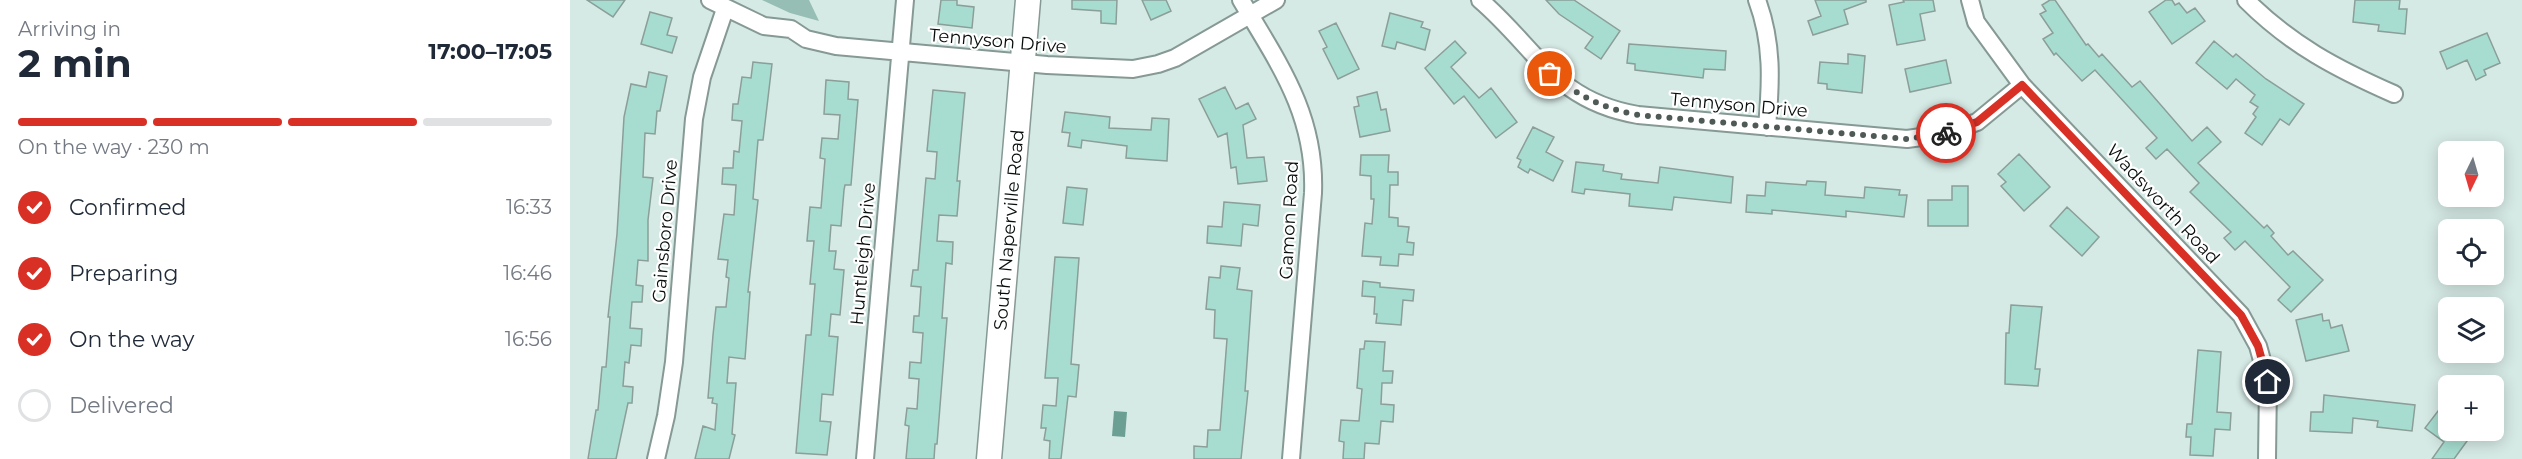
<!DOCTYPE html>
<meta charset="utf-8">
<style>
body{margin:0;font-family:Montserrat,sans-serif;background:#f6f6f7;color:#1f2937;height:100vh;display:flex;flex-direction:column;font-size:22px;white-space:nowrap}
*{box-sizing:border-box;margin:0}
p{font-size:20px;color:#747a83}
.icon{flex:none;width:33px;height:33px;fill:none;stroke:currentColor;stroke-width:2;stroke-linecap:round;stroke-linejoin:round}
.map{position:relative;flex:1;overflow:hidden}
.side{display:flex;flex-direction:column;background:#fff;width:570px}
.side>*{flex:none}
.needle{width:39px;rotate:185deg}
.tools{position:absolute;left:1868px;top:141px;display:grid;gap:12px}
.tools a{display:grid;place-items:center;width:66px;height:66px;border-radius:9px;background:#fff;box-shadow:0 3px 15px #0003;font-size:30px}
.pin{position:absolute;display:grid;place-items:center;width:51px;height:51px;color:#fff;margin:-26px;border:3px solid #fff;border-radius:50%;box-shadow:0 2px 6px #0007}
.courier{position:absolute;display:grid;place-items:center;width:60px;height:60px;margin:-30px;border:4px solid #d93025;border-radius:50%;background:#fff;color:#222;box-shadow:0 2px 8px #0007}
.overview em{font-style:normal;font-weight:700}
.overview div{display:flex;flex-direction:column-reverse}
.overview{display:flex;align-items:center;justify-content:space-between;height:102px;padding:0 18px}
h1{font-size:39px;font-weight:700;line-height:45px}
.bar{display:grid;grid-template-columns:repeat(4,1fr);gap:9px 6px;align-content:center;height:72px;padding:0 18px}
.bar i{height:8px;border-radius:4px;background:#e0e1e3}
.bar .selected{background:#d93025}
.bar p{grid-column:span 4}
ol{padding:0 18px;list-style:none}
li{display:flex;align-items:center;gap:18px;height:66px}
li p{margin-inline-start:auto}
li .icon{padding:6px;border-radius:50%;background:#d93025;color:#fff;stroke-width:4}
li:last-child{color:#747a83}
li i{width:33px;height:33px;border:3px solid #e0e1e3;border-radius:50%}
main{display:flex;flex:1;min-height:0}
.map>svg:first-child{display:block}
</style>
<main>
<section class="side">
<div class="overview"><div><h1>2 min</h1><p>Arriving in</p></div><em>17:00–17:05</em></div>
<div class="bar"><i class="selected"></i><i class="selected"></i><i class="selected"></i><i></i><p>On the way · 230 m</p></div>
<ol>
<li><svg class="icon" aria-label="check" viewBox="0 0 24 24"><path d="M5 12l5 5 9-10"/></svg>Confirmed<p>16:33</p></li>
<li><svg class="icon" aria-label="check" viewBox="0 0 24 24"><path d="M5 12l5 5 9-10"/></svg>Preparing<p>16:46</p></li>
<li><svg class="icon" aria-label="check" viewBox="0 0 24 24"><path d="M5 12l5 5 9-10"/></svg>On the way<p>16:56</p></li>
<li><i></i>Delivered</li>
</ol>
</section>
<div class="map">
<svg width="1952" height="459" viewBox="0 0 1952 459">
<rect width="100%" height="100%" fill="#d6eae5"/>
<!-- green -->
<path fill="#97beb4" d="M192 0H239L249 21 220 13Z"/>
<!-- water -->
<path fill="#6b9f93" d="M544 411 557 412 555 437 542 436Z"/>
<!-- building -->
<path fill="#a7ddd0" stroke="#8b9e98" stroke-width="1.5" d="M17 0H55L43 17Z
M371 0H387V5L404 7 402 28 368 24Z
M502 0H547L546 24 531 23V11L502 9Z
M572 0H596L601 11 581 20Z
M976 0H1004L1050 31 1031 59 1015 48 1023 37 989 14Z
M1245 0H1296V2L1274 10 1278 24 1243 35 1238 21 1251 16Z
M1333 0H1363L1365 11 1350 14 1355 40 1327 45 1319 5 1334 2Z
M1480 0H1485L1516 45 1518 44 1529 57 1532 54 1562 87 1570 81 1622 141 1637 127 1651 142 1628 163 1694 228 1697 225 1704 233 1701 236 1718 255 1723 251 1753 280 1721 312 1708 300 1720 287 1675 241 1665 250 1654 238 1661 232 1620 192 1629 183 1597 149 1586 159 1576 148 1587 138 1525 70 1512 81 1486 53 1484 55 1473 39 1483 33 1470 14 1476 11 1472 5Z
M1596 0H1602L1605 5 1609 3 1617 13 1625 8 1635 21 1602 44 1579 12Z
M1785 0H1830L1829 9H1837L1835 34 1808 31 1809 25 1783 22Z
M80 12 102 18 97 35 107 37 102 53 71 44Z
M820 13 853 22 851 27 860 30 855 50 827 42 825 49 812 46Z
M766 23 789 69 768 79 753 49 757 47 749 31Z
M1917 33 1930 63 1914 70 1916 75 1906 80 1897 60 1877 69 1870 52Z
M885 41 896 53 881 67 909 98 921 88 947 122 926 138 894 96 884 104 855 68Z
M1644 41 1663 57 1666 54 1696 79 1734 104 1719 125 1710 119 1692 145 1675 133 1686 117 1683 114 1688 107 1680 102 1685 95 1666 79 1657 89 1626 63Z
M1059 44 1156 51 1155 70 1134 69 1133 78 1065 70V64L1057 63Z
M1278 54 1295 56 1292 93 1257 89V84L1248 83 1250 62 1278 64Z
M1376 60 1381 83 1340 92 1335 69Z
M183 62 202 64 193 140H188L183 199 188 200 178 292H180L175 359 159 357 157 383H166L162 434 165 435 159 459H125L133 426 145 430 147 404 142 403 143 398H138L143 335 146 307H156L159 278 156 277 158 260 148 259 154 214 164 215 166 185 152 184 153 168H163L164 151 169 152 172 121 162 120 163 104H168L172 77 181 78Z
M79 72 97 76 90 111H87L85 134 75 133 73 177 83 178 78 220V261L68 260 66 285 73 286 72 302H62L60 328 72 329 71 346 61 345 59 363 55 362 53 386 63 387 62 403H58L46 459H18L26 410H28L32 367H36L40 317H38L47 234 54 117 61 84 76 87Z
M256 80 279 82 278 99 288 100 281 185H275L274 190 271 226 261 225 259 251H266L264 269 274 270 270 315 261 314 259 336 268 337 263 395 252 394 250 421 261 422 257 455 226 453 236 335H241L245 284H240L244 241H237L240 207 251 208 255 159 250 158 252 138 268 139 270 115 254 114Z
M655 87 666 109 678 103 686 119 673 125 677 158 694 157 697 181 668 184 666 167 661 168 657 133 648 137 629 99Z
M363 90 395 93 387 181H390L387 216 369 215 367 241 383 242 382 264 376 263 372 318H377L367 444H365L364 459H336L339 426 335 425 337 408 347 409 349 379 339 378 340 362 351 363 353 333 343 332 344 316H349L351 287 341 286 343 270H348L356 178 365 179 367 152 357 151Z
M807 92 811 110 816 109 820 131 790 137 784 107 789 106 787 97Z
M495 112 540 117 539 128 581 130 582 118 599 119 597 161 556 158 557 146 512 140 511 148 498 146 500 133 492 132Z
M963 127 984 137 976 152 993 161 983 181 960 169 958 173 948 167 951 160 947 158Z
M1449 154 1480 187 1454 211 1431 186 1436 182 1428 174Z
M791 155H819L818 172H828V185H820L819 217 828 218V226L839 227 837 242 844 243 843 255 829 254 828 266 810 265 811 257 792 256 795 223 802 224 804 199H801V176L790 175Z
M1006 162 1034 165 1033 171 1052 174 1051 179 1088 183 1090 167 1163 177 1161 203 1104 197 1102 210 1059 206 1060 194 1015 189 1014 194 1002 192Z
M1237 181 1256 182 1255 195 1294 198 1295 187 1330 190 1329 195H1337L1334 217 1276 211V217L1202 210V214L1176 212 1177 195 1195 196 1196 182 1236 185Z
M1382 186H1398V226H1358V200H1382Z
M497 187 517 189 513 225 493 223Z
M654 202 690 205 688 226 673 224 671 246 637 243 638 226 652 227Z
M1497 207 1529 237 1512 256 1480 226Z
M485 257 509 258 501 364 509 365 506 397 498 396 491 459H479L480 441 474 440 476 428H471L473 405 486 406 488 378H475Z
M651 266 670 268 667 289 682 291 675 391H678L671 459H624V446L637 447 638 430H650L657 339 644 338 645 310 636 309 639 277 650 278Z
M793 281 810 283V287L844 290 843 301 833 300 831 325 806 323 807 314H804L805 297 792 296Z
M1441 305 1472 307 1465 369H1470L1468 386 1435 384 1436 333H1439Z
M1752 314 1753 321 1759 320 1761 328 1772 325 1779 351 1736 361 1726 320Z
M795 341 815 342 813 371H823L822 383H812L811 404 824 405 823 422 811 421 809 444 795 443 794 459H773L774 442 769 441 771 420 789 421 792 389 787 388 790 349H794Z
M1628 350 1651 352 1647 412 1661 413 1660 430 1645 429 1643 456 1620 455 1621 437H1616L1617 424H1622Z
M1754 395 1845 405 1842 431 1807 427 1808 421 1783 418 1782 433 1740 431 1741 412H1753Z
M1878 398V430H1905L1884 459H1862L1874 442 1855 428Z"/>
<g fill="none" stroke-linecap="round" stroke-linejoin="round">
<!-- minor casing -->
<g stroke="#869994" stroke-width="20">
<path id="minor" d="M140 0 194 26 221 29 236 39 266 46 477 65 563 69 588 64 605 58 706 0
M671 0C709 64 746 115 743 193L721 459
M910 0C967 49 985 101 1068 115L1337 139 1373 134 1407 122 1452 85
M1187 0C1203 43 1201 82 1197 127
M1400 0 1406 22 1452 85 1671 315 1688 346 1698 382 1697 459
M1676 0C1721 45 1767 69 1824 94
M86 459 96 416 104 362 124 119 132 77 155 9
M295 459 335 0"/>
</g>
<!-- secondary casing -->
<g stroke="#869994" stroke-width="27">
<path id="secondary" d="M419 459 458 0"/>
</g>
<!-- minor -->
<use href="#minor" stroke="#fff" stroke-width="16"/>
<!-- secondary -->
<use href="#secondary" stroke="#fff" stroke-width="24"/>
</g>
<g fill="none" stroke-linecap="round" stroke-linejoin="round">
<!-- done -->
<path stroke="#4f5a57" stroke-width="6" stroke-dasharray="0 10.8" d="M980 74C1007 95 1034 109 1068 115L1337 139 1376 133"/>
<!-- route -->
<path stroke="#d93025" stroke-width="8" d="M1376 133 1407 122 1452 85 1671 315 1688 346 1698 382"/>
</g>
<g text-anchor="middle" dominant-baseline="central" stroke-width="4.5" stroke-linejoin="round" paint-order="stroke">
<!-- street labels -->
<g font-size="18" fill="#070d0b" stroke="#fff">
<text transform="translate(428 41) rotate(5)">Tennyson Drive</text>
<text transform="translate(1169 105) rotate(5)">Tennyson Drive</text>
<text transform="translate(1593 204) rotate(47)">Wadsworth Road</text>
<text transform="translate(719 220) rotate(-87)">Gamon Road</text>
<text transform="translate(439 230) rotate(-85)">South Naperville Road</text>
<text transform="translate(95 231) rotate(-85)">Gainsboro Drive</text>
<text transform="translate(293 254) rotate(-85)">Huntleigh Drive</text>
</g>
</g>
</svg>
<div class="tools">
<a><svg class="needle" viewBox="-14 -14 28 28"><path d="M0-13l5 13h-10z" fill="#e53935"/><path d="M0 13l5-13h-10z" fill="#747a83"/></svg></a>
<a><svg class="icon" aria-label="locate" viewBox="0 0 24 24"><circle cx="12" cy="12" r="6"/><path d="M12 2v4M12 18v4M2 12h4M18 12h4"/></svg></a>
<a><svg class="icon" aria-label="layers" viewBox="0 0 24 24"><path d="M12 4l9 5-9 5-9-5zM3 14l9 5 9-5"/></svg></a>
<a>+</a>
</div>
<div class="pin" style="left:980px;top:74px;background:#ea580c"><svg class="icon" aria-label="bag" viewBox="0 0 24 24"><path d="M5 8h14l-1 12H6zM9 8a3 3 0 0 1 6 0"/></svg></div>
<div class="pin" style="left:1698px;top:382px;background:#1f2937"><svg class="icon" aria-label="home" viewBox="0 0 24 24"><path d="M3 11l9-7 9 7M6 9v11h12V9"/></svg></div>
<div class="courier" style="left:1376px;top:133px"><svg class="icon" aria-label="bike" viewBox="0 0 24 24"><circle cx="6" cy="16" r="4"/><circle cx="18" cy="16" r="4"/><path d="M6 16l4-8h5l3 8M10 8l3 8H6M13 5h3"/></svg></div>
</div>
</main>
